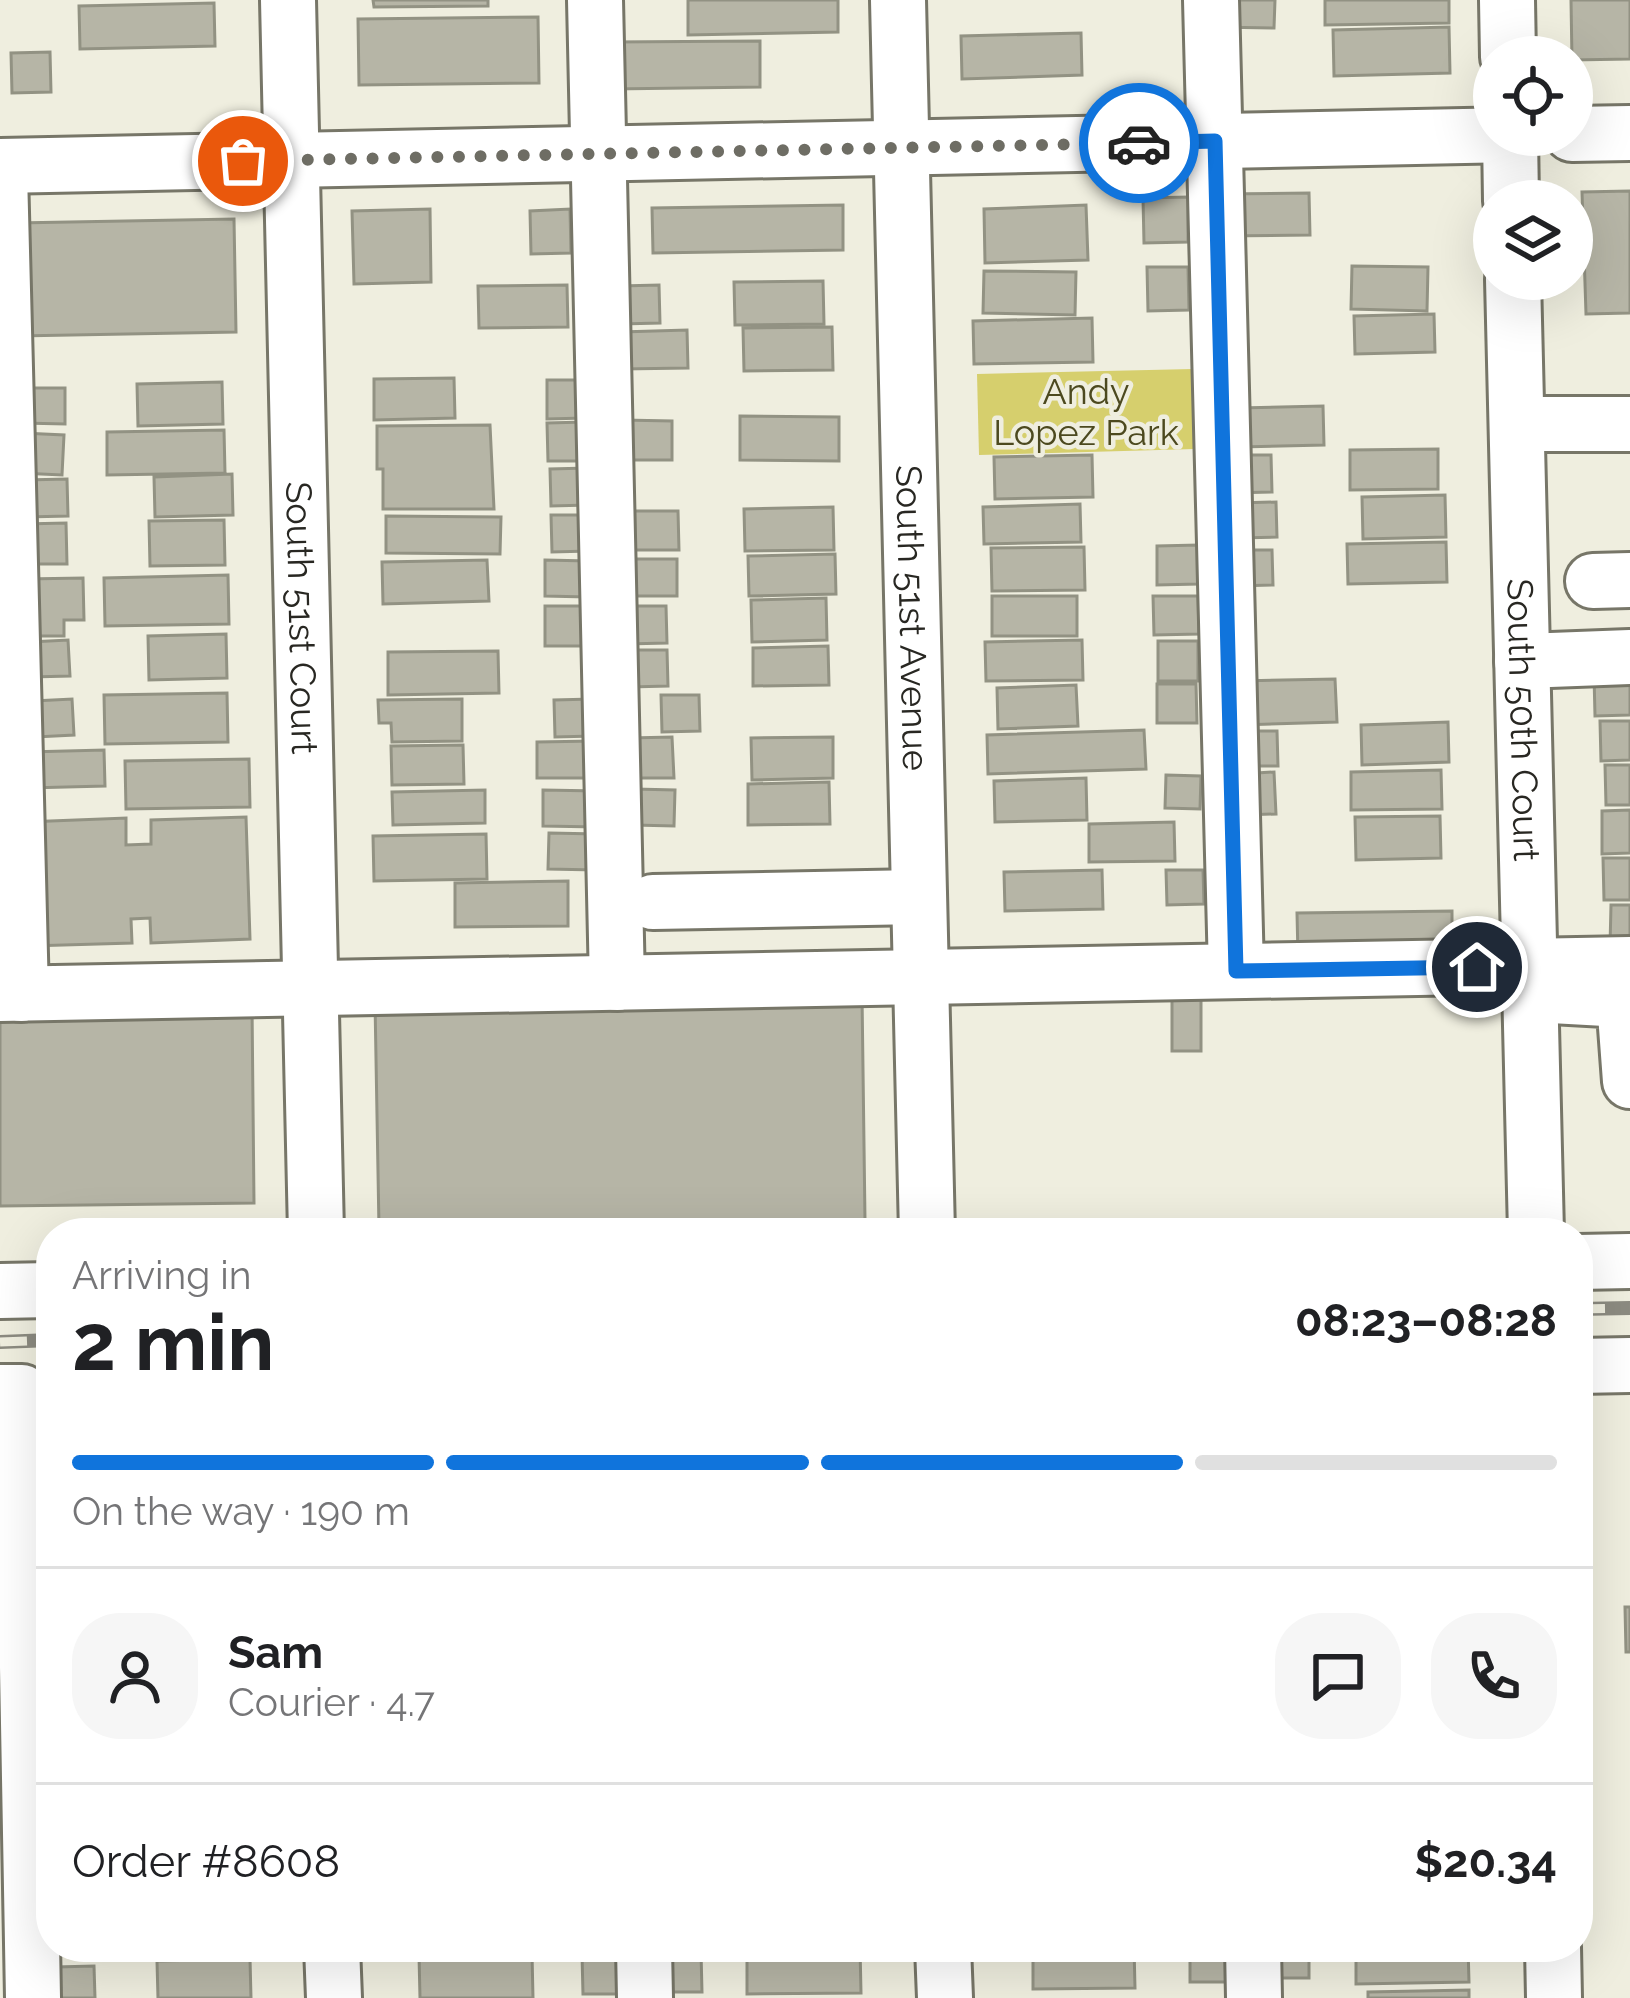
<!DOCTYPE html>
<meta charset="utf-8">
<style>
body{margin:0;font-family:Raleway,sans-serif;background:#f6f6f6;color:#202124;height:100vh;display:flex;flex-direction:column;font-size:45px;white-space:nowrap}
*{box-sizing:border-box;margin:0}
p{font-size:39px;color:#757577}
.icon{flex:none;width:66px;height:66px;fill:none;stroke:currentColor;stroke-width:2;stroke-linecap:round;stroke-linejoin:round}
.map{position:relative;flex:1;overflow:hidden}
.sheet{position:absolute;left:36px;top:1218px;width:1557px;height:744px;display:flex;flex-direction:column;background:#fff;border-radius:48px;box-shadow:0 12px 48px #0002}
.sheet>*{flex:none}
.controls{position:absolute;left:1473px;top:36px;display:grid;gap:24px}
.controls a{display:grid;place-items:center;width:120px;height:120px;border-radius:50%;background:#fff;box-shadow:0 12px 48px #0002;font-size:60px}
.pin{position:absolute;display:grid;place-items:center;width:102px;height:102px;color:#fff;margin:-51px;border:6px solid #fff;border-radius:50%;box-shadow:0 3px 12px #0007}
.courier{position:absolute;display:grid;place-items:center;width:120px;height:120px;margin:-60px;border:9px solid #1074dc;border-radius:50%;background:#fff;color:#222;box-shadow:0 3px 15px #0007}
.overview em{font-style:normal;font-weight:700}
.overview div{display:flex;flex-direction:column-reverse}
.overview{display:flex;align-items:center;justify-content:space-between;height:204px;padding:0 36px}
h1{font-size:78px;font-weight:700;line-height:90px}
.bar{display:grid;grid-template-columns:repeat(4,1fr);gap:18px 12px;align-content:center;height:144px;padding:0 36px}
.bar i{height:15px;border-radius:9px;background:#e0e0e0}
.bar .selected{background:#1074dc}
.bar p{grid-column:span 4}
.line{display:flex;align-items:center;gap:30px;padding:0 36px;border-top:3px solid #e0e0e0}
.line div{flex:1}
.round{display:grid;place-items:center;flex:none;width:126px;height:126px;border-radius:48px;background:#f6f6f6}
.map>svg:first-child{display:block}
</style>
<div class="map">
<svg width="1630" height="1998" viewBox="0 0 1630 1998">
<rect width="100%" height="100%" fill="#efeedf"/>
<!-- green -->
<path fill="#d6cf6d" d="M1193 369 1195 449 979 455 977 374Z"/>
<!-- building -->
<path fill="#b6b5a6" stroke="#929283" stroke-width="3" d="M373 0H488V6L374 7Z
M688 0H838V32L688 35Z
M1217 0H1275L1274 28 1216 27Z
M1325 0H1449V23L1325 25Z
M1571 0H1630V59L1572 60Z
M214 3 215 46 80 49 79 6Z
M538 17 539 83 359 85 358 19Z
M1449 27 1450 73 1334 76 1333 30Z
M1081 33 1082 75 962 79 961 36Z
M760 41V87L612 89 611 42Z
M50 52 51 92 12 93 11 53Z
M1630 191V313L1586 314 1582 192Z
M1309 193 1310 235 1222 236 1221 194Z
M1188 197V242L1144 243 1143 198Z
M843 205V250L653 253 652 208Z
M1086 205 1088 260 985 263 984 209Z
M430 209 431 282 354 284 352 211Z
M570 209 571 253 531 254 530 211Z
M234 219 236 332 18 336 16 223Z
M1352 266 1428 267 1427 311 1351 309Z
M1147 267H1188L1189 310 1148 311Z
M984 271 1076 272 1075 315 983 313Z
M823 281 824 324 735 325 734 282Z
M567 285 568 327 479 328 478 286Z
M659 285 660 323 621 324 620 286Z
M1434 314 1435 352 1355 354 1354 316Z
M1092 318 1093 362 974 364 973 321Z
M832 327 833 370 744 371 743 328Z
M687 330 688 368 622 369 621 332Z
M454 378 455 418 374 420V379Z
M547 380H585V418L547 419Z
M222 382 223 424 138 426 137 384Z
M23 388H65V424L22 423Z
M1323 406 1324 445 1240 447 1239 408Z
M740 416 839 417V461L740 460Z
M622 420 672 421V460H622Z
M585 422 586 461H548L547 423Z
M490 425 494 509H383V469H377V426Z
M224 430 225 473 107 475V432Z
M22 433 64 435 62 475 20 473Z
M1438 449V489L1350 490V450Z
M1092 455 1093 497 995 499 994 457Z
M1231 455H1271L1272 492 1232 493Z
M587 468 588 505 551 506 550 469Z
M232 474 233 515 155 517 154 477Z
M67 479 68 516 26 517 25 480Z
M1445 495 1446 537 1363 539 1362 497Z
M1276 502 1277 537 1238 538 1237 503Z
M1080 504 1081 542 984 544 983 507Z
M833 507 834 550 745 551 744 509Z
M624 511H678L679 550H625Z
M551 515H588L589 551 552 552Z
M386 516 501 517 500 554 386 553Z
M224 520 225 565 150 566 149 521Z
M66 523 67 564H24L23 524Z
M1446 542 1447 582 1348 584 1347 544Z
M1198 545V584L1157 585V546Z
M1084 547 1085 590 992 591 991 548Z
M1237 550H1272L1273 585 1237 586Z
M835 554 836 594 749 596 748 556Z
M629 559H677V596H629Z
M487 560 489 601 383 604 382 562Z
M545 560 588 561 587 597 545 596Z
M228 575 229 624 105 626 104 578Z
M83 578 84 620H64V636H25V579Z
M992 596H1077V636H992Z
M1153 596H1198L1199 634 1154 635Z
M826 598 827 640 752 642 751 600Z
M545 606H589V646H545Z
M626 606H666L667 643 626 644Z
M226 634 227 678 149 680 148 636Z
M68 640 70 676 31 677 30 642Z
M1082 640 1083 680 986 681 985 642Z
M1158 641H1198V681H1158Z
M828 646 829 685 753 686V648Z
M629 650H667L668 686 630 687Z
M498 651 499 693 388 695V652Z
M1630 674V715L1595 716 1594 675Z
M1335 679 1337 722 1241 725 1240 681Z
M1157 684H1196L1197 723H1157Z
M1076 685 1078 726 998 729 997 688Z
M227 693 228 742 105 744 104 695Z
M661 695H699L700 731 662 732Z
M72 699 74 735 36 737 34 701Z
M462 699V741L392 742 391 723H379L378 700Z
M592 699 593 736 555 737 554 700Z
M1600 721H1630V760L1601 761Z
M1448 722 1449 762 1362 765 1361 725Z
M1144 730 1146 769 988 774 987 735Z
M1243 731H1277L1278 766H1243Z
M672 737 674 778H631L630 738Z
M833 737V778L752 780 751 738Z
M594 741 595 778H537V742Z
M463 745 464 784 392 785 391 746Z
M104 750 105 786 28 788V752Z
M249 759 250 807 126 809 125 761Z
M1605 765H1630V805H1606Z
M1441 770 1442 809 1351 810V772Z
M1274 772 1276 814 1243 815 1241 774Z
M1166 775 1201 776 1200 809 1165 808Z
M1086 778 1087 820 995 822 994 781Z
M829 782 830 824 748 825V784Z
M634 789 675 790 674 826 634 825Z
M485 790V823L393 825 392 792Z
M543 790 597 791V827L543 826Z
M1630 810V853L1602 854V811Z
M1440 816 1441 858 1356 860 1355 817Z
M246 817 250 939 151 943 150 918 131 919 132 943 30 946 26 822 126 818V845L151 844V820Z
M1174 822 1175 861 1089 862V824Z
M549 833 597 834 596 870 548 869Z
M486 834 487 879 374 881 373 836Z
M1603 858H1630V900H1604Z
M1102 870 1103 909 1005 911 1004 872Z
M1166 870H1203L1204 904 1167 905Z
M568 881V926L455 927V883Z
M1611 905H1630V946H1610Z
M1452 911V953L1298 956 1297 913Z
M862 994 865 1220 379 1228 375 1002Z
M1172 996H1201V1051H1172Z
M252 1005 254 1203 0 1206V1008Z
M1625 1607H1630V1652H1626Z
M54 1947H93V1952L55 1953Z
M151 1947H252V1948L151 1950Z
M860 1947 861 1993 747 1994V1948Z
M1033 1947H1134L1135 1988 1033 1989Z
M1190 1947H1228L1229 1982H1190Z
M1270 1947H1309V1978H1270Z
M1356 1947H1468L1469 1982 1356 1984Z
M663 1952H701L702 1992H664Z
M532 1954 533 1998H420L419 1955Z
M582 1954H620L621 1994H583Z
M250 1959 251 1998H158L157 1961Z
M94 1966 95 1998H56V1967Z
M1469 1990V1998H1368V1992Z"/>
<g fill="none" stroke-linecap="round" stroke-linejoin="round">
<!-- minor casing -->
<g stroke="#777668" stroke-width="60">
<g id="minor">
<path id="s1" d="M288 0 316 1233"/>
<path d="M595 0 617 983"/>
<path id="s2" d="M898 0 927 1233"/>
<path d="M1211 0 1236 971"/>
<path d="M1507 0 1508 57"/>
<path d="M1572 134 1630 133"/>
<path d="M1510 135 1511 201"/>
<path d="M0 166 1513 135"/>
<path d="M0 173 21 994"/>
<path id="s3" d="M1513 279 1536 1233"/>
<path d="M1517 424H1630"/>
<path d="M1593 581 1630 580"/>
<path d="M1522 661 1630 657"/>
<path d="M653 902 919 897"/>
<path d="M0 994 1630 964"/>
<path d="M1552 996 1624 1000 1630 1081"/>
<path d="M1578 1262 1630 1261"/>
<path d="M0 1291 51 1290"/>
<path d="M1578 1366 1630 1365"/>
<path d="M0 1392H22L33 1998"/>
<path d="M332 1947 334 1998"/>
<path d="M644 1947 645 1998"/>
<path d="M943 1947 945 1998"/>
<path d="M1253 1947 1254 1998"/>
<path d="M1553 1947 1554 1998"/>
</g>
</g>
<!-- minor -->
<use href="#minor" stroke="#fff" stroke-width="54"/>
<!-- rail casing -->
<g stroke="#8c8b81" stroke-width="14">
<path id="rail" d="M1578 1309 1630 1308
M0 1342 51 1340"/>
</g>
<!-- rail -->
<use href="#rail" stroke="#efeedf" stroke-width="9" stroke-dasharray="27" stroke-linecap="butt"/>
</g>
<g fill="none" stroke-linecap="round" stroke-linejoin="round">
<!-- done -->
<path stroke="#6e6d64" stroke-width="12" stroke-dasharray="0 21.6" d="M243 161 1139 143"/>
<!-- route -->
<path stroke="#1074dc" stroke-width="15" d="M1139 143 1215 141 1236 971 1477 967"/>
</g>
<g text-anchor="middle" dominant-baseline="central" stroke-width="9" stroke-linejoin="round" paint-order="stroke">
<!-- park labels -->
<g font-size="36" fill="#4c491f" stroke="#efeedf">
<text x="1086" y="391">Andy<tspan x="1086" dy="41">Lopez Park</tspan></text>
</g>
<!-- street labels -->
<g font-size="36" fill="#282722" stroke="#efeedf">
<text stroke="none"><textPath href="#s1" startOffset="618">South 51st Court</textPath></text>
<text stroke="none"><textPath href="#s2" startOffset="618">South 51st Avenue</textPath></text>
<text stroke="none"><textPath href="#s3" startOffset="441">South 50th Court</textPath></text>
</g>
</g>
</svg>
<div class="controls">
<a><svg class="icon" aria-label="locate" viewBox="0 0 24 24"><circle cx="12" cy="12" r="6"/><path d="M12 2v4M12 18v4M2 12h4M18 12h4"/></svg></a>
<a><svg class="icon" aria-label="layers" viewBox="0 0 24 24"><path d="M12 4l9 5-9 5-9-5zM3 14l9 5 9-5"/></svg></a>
</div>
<div class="pin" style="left:243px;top:161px;background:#ea580c"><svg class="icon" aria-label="bag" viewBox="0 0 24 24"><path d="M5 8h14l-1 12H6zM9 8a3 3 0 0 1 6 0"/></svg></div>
<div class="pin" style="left:1477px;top:967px;background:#1f2937"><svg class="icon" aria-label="home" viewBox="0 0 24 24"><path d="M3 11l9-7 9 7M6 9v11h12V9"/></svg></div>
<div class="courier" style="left:1139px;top:143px"><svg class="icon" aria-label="car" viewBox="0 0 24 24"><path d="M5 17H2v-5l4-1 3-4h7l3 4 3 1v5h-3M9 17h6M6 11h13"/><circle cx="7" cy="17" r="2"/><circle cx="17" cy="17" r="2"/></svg></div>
<section class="sheet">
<div class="overview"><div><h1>2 min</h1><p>Arriving in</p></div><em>08:23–08:28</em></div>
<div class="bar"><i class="selected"></i><i class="selected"></i><i class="selected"></i><i></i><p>On the way · 190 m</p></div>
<div class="line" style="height:216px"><a class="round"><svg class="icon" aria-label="person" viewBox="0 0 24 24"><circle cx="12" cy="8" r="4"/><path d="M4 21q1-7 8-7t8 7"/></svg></a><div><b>Sam</b><p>Courier · 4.7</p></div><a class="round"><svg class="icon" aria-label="chat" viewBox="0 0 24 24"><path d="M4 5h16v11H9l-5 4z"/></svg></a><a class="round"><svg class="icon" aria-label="phone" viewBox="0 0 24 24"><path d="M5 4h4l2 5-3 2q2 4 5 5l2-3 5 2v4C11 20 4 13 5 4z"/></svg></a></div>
<div class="line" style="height:156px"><div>Order #8608</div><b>$20.34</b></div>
</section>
</div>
